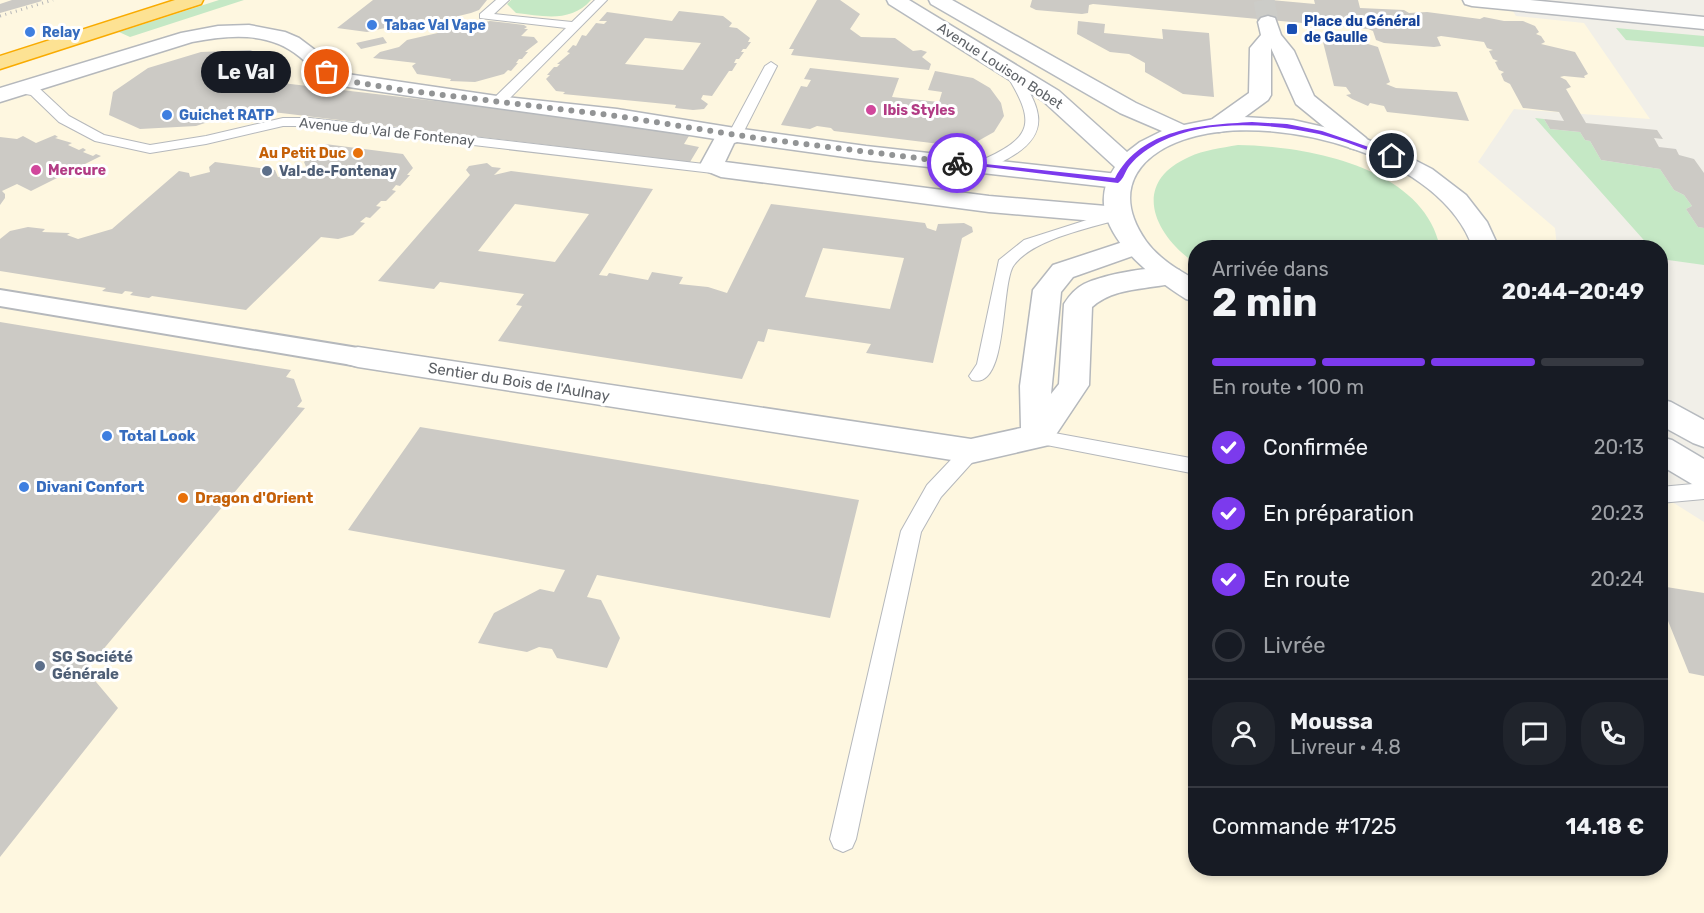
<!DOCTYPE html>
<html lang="fr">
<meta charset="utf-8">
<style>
body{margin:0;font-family:Rubik,sans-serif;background:#20242c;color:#f1f3f6;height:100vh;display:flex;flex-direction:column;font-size:22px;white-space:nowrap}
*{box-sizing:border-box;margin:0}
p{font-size:20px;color:#9ea1a6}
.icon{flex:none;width:33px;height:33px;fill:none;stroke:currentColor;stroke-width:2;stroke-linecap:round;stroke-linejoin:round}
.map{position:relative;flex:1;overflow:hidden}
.details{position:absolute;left:1188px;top:240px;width:480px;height:636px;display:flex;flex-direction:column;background:#171b24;border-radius:24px;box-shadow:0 3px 9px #0003}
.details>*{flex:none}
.pin{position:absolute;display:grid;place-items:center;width:51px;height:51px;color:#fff;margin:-26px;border:3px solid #fff;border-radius:50%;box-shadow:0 2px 6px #0007}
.courier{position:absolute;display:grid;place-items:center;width:60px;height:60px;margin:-30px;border:4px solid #7c3aed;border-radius:50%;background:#fff;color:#222;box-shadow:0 2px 8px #0007}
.bubble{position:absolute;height:42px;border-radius:21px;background:#171b24;box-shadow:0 3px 9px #0003;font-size:20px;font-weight:700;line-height:42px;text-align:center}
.summary em{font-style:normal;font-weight:700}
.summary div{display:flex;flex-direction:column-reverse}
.summary{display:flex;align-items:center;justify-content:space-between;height:102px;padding:0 24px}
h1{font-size:39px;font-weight:700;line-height:45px}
.bar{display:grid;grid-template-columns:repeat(4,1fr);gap:9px 6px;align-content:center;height:72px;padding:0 24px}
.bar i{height:8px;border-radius:4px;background:#363941}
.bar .current{background:#7c3aed}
.bar p{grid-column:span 4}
.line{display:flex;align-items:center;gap:15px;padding:0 24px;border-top:2px solid #363941}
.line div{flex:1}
.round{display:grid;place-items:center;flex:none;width:63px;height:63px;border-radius:24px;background:#20242c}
ol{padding:0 24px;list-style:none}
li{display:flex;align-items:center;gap:18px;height:66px}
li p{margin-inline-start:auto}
li .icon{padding:6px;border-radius:50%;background:#7c3aed;color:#fff;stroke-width:4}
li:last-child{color:#9ea1a6}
li i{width:33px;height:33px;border:3px solid #363941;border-radius:50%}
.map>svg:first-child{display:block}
</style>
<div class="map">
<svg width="1704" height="913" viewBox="0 0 1704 913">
<rect width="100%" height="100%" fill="#f1efe8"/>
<!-- commercial -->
<path fill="#fef7e0" d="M0 0H1506L1516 16 1584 23 1650 119 1514 109 1478 162 1555 228 1557 247 1196 248V868H1660L1661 495 1704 522V913H0Z"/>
<!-- green -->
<path fill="#c5e8c5" d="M219 0H244L130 37 119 32Z
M511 0H591C571 23 543 16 516 13L507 4Z
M1616 28 1704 36V47L1626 40Z
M1535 118 1544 119 1550 129 1580 132 1585 140 1590 141 1601 160 1660 169 1674 190 1684 195 1692 206 1686 209 1698 227 1704 228V265L1661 259 1660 248 1650 247Z
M1238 145C1307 146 1423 167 1440 247L1196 248 1195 263C1154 235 1130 183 1189 157 1204 150 1221 148 1238 145Z"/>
<!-- building -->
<path fill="#cccac5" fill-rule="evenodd" d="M12 0H41L42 1 0 13V4Z
M373 0H487L479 10 471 13 400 30 385 28 367 32 337 28Z
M817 0H840L860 14 850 29 861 37 895 38 913 51 921 50 927 52 922 57 931 64 929 70 791 55 794 49H789Z
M1032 0H1271L1315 4 1314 0H1358L1360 8 1404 10 1409 13 1427 12 1480 19 1484 17 1504 21H1523L1535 26 1539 32 1536 34 1541 36 1545 42 1541 44 1575 52 1588 74 1584 76 1585 78 1564 76 1560 77 1566 80 1571 87 1566 89 1586 123 1657 130 1663 139 1654 138 1659 147 1676 149 1679 155 1694 159 1704 173V228L1698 227 1686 209 1692 206 1684 195 1674 190 1660 169 1601 160 1590 141 1585 140 1580 132 1550 129 1544 119 1564 121 1559 112 1523 108 1510 84 1504 81 1501 74 1504 72 1499 70 1495 62 1498 61 1493 59 1489 51 1493 50 1487 48 1484 42 1441 36 1437 37 1441 46 1434 47 1384 43 1376 40 1373 31 1368 29 1093 4 1089 5 1088 13 1082 14 1036 10 1030 7Z
M679 11 723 16 732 23 729 27 737 28 750 38 748 42H751L746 49H743L741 52H744L739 59H736L734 63H737L732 71H729L712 96 703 95 701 99 708 104 704 109 693 110 675 108 676 105 563 94 565 92 556 91 546 79 550 75H547L554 67H557L560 64H557L570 53 567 52 573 45 576 46 582 35 586 36 596 23 604 24 607 21H599L607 12 672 21ZM645 38 701 43 683 70 625 64Z
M490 21 524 25 527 27 524 29H528L521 36 534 37 538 42 525 52H528L522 59H519L516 63H518L511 71 508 70 504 74 475 82 450 81 451 79 417 74 412 66 416 63 373 58 380 52 399 47 407 40Z
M1078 21 1105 24 1104 33 1163 39 1162 29 1209 33 1214 97 1183 94 1145 72V63L1129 54 1110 52 1077 34Z
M1321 34 1341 36 1378 47 1390 82 1386 84 1396 88 1457 92 1469 121 1387 112 1384 106 1370 103 1368 106 1352 99 1346 95 1351 94 1346 87 1334 86Z
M383 37 387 43 361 49 356 43Z
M250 50 281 62 282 83 692 131 684 144 699 147 690 162 247 109 196 126 140 129 109 115 113 92 148 68 201 52Z
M810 68 899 78 892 97 939 102 942 92 928 90 935 71 973 78 990 88 1001 103 1004 116 994 132 978 141 956 146 834 131 831 128 817 126 810 129 781 125 801 86 807 87 811 80 804 79Z
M55 135 58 137 55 138 72 143 68 145 79 150 83 148 86 150 83 152 93 156 96 154 101 156 31 191 17 184 2 191 5 194V198L0 205V137L17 139 23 136 36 143Z
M325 144 403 154 413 168 407 175H410L400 186 396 185 392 190 396 191 386 201H381L376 206 381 207 370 218 366 217 360 222 365 223 353 235 338 239 321 237 246 310 152 296 149 298 130 295 133 292 125 291 122 294 102 291 106 288 0 271V239L10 231 28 227 45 229 42 232 70 233 67 235 78 239 112 229 179 171 189 173 190 177 210 172 209 167 215 162 275 170 278 177 307 169 304 162Z
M487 163 492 167 501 168 494 175 511 171 653 189 599 275 607 276 609 273 648 280 652 272 683 277 679 284 708 287 727 293 771 204 925 223 927 228 936 231 938 224 964 223 972 227 973 232 962 238 933 363 866 353 871 344 768 329 764 342 758 341 742 379 498 341 522 306 516 305 524 294 440 282 434 289 378 281 470 175 466 170 469 166ZM515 204 589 214 555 262 478 251ZM823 248 904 258 890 309 805 297Z
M0 322 291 370 286 377 294 379 302 401 297 407 305 408 86 670 118 708 0 857Z
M420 427 859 500 830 618 597 575 587 597 601 600 620 638 607 668 557 658 552 649 539 647 527 652 478 643 494 613 540 589 554 592 565 570 348 530Z
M1660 586 1704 593V676L1689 673 1660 601Z"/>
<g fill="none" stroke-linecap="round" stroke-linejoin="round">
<!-- minor-tunnel -->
<path stroke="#ccccc8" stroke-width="21" stroke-dasharray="21 10" stroke-linecap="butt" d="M1264 0 1268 22"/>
<!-- service casing -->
<g stroke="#b5b8bc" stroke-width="2">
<path id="service" d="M496 0H509L494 14 572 22 595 0H607L502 106 497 107 490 103 492 100 566 28 480 18V14Z
M771 62 777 66 742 135 740 138H730L728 135 765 66Z
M1009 65 1013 66C1037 102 1057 131 1009 158 999 163 986 172 975 169L973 166 975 163C1037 137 1036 122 1003 69Z
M21 85 40 89 69 116 104 135 150 145 206 136 283 118H310L721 166 728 170 721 174 310 126H283L206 144 150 153 95 141 59 122 31 95 16 92 15 89Z
M1118 210 1126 215 1123 218C1092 228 1034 238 1014 265 1000 283 1009 391 972 380L969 376 977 364 999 260 1024 240Z
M1038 430 1196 459V474L1031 442 1028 437 1031 432Z
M971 444 978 446 981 451 978 456 941 497 921 532 856 839 852 848 843 852 834 848 830 839 901 531 927 485 964 446Z
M1704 483V499L1660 503V487Z"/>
</g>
<!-- pedestrian casing -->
<g stroke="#b5b8bc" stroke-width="4">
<path id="pedestrian" d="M0 290 358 348 367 351 371 357 367 363 358 366 0 306Z"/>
</g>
<!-- minor casing -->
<g stroke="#b5b8bc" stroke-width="3">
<path id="minor" d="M1463 0H1530L1704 17V29L1472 6 1465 4Z
M1268 16 1275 18 1281 35 1294 51 1314 96 1366 138 1370 143 1366 148 1358 150 1350 148 1296 104 1271 48V95L1268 100 1227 130 1219 132 1211 130 1208 125 1211 120 1249 93 1250 48 1261 35 1258 22 1261 18Z
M249 25 285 32 299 38 347 74 497 96 617 109 735 128 743 130 747 135 743 140 735 142C604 121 473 106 342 86 323 82 314 69 300 57 269 31 229 35 192 42L0 102V88L181 33 218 26Z
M1135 238 1144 240 1148 246 1144 252 1073 277 1061 292 1051 394 1059 384 1064 304C1069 296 1076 288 1084 284 1105 274 1157 264 1179 270L1183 276 1179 282C1149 290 1116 286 1092 307L1089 385 1049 445 971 463 358 367 347 364 343 357 347 350 358 347 971 439 1021 428 1020 386 1033 290 1053 265Z"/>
</g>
<!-- tertiary casing -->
<g stroke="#b5b8bc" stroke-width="3">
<path id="tertiary" d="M735 128 866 146 1118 174 1127 176 1130 181 1127 186 1118 188 866 160 737 142 734 143 725 162 989 196 1118 207 1127 210 1131 215 1127 220 1118 223 989 212 721 177 704 170 700 165 717 134Z"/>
</g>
<!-- secondary casing -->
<g stroke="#b6babf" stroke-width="3">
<path id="secondary" d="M887 0H909L1059 91 1127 152 1140 142 1162 131 1120 113 931 4 929 0H952L1136 103 1184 125 1219 118 1244 117 1293 120 1350 133 1397 151 1432 169 1466 195 1487 222 1499 248H1473C1441 156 1282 114 1196 136 1141 150 1109 188 1146 241 1158 258 1178 270 1196 280V302L1186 299C1145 273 1077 221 1115 167L1043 101 889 4Z
M1660 399 1671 402 1704 420V447L1693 443 1660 425Z
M1660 437 1672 440 1704 459V488L1692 484 1660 465Z"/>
</g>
<!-- motorway casing -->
<g stroke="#f9ab00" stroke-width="3">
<path id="motorway" d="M175 0H203L201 4 0 69V56Z"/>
</g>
<!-- service -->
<use href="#service" fill="#fff" fill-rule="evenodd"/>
<!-- pedestrian -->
<use href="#pedestrian" fill="#fff" fill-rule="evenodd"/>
<!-- minor -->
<use href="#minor" fill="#fff" fill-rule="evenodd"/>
<!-- tertiary -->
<use href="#tertiary" fill="#fff" fill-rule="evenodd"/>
<!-- secondary -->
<use href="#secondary" fill="#fff" fill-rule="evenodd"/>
<!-- motorway -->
<use href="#motorway" fill="#fde293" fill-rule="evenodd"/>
<!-- rail -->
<path stroke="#b6b7b8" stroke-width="3" stroke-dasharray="1 4.5" stroke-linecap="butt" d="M0 16 53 0"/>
</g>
<!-- route -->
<path fill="#7c3aed" d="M1252 122 1287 124 1322 131 1395 156 1389 158C1366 150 1343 140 1319 134 1269 123 1206 119 1160 142 1149 148 1138 155 1130 165 1125 171 1124 179 1118 183L954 163 957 161 1115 178C1142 128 1201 125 1252 122Z"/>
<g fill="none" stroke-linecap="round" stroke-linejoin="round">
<!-- done -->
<path stroke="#929495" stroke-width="6" stroke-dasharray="0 10.8" d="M327 72 342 80 402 90 617 116 756 138 957 163"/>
</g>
<!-- markers -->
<g fill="#3f7fe0" stroke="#fff" stroke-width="2">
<circle cx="372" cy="25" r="6"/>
<circle cx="30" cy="32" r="6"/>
<circle cx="167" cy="115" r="6"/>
<circle cx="107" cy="436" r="6"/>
<circle cx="24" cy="487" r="6"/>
</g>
<rect fill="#1a4fb4" stroke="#fff" stroke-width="2" x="1286" y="23" width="12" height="12" rx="3"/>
<g fill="#d1479c" stroke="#fff" stroke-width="2">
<circle cx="871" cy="110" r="6"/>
<circle cx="36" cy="170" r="6"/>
</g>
<g fill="#e8710a" stroke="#fff" stroke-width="2">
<circle cx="358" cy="153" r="6"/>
<circle cx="183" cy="498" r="6"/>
</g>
<g fill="#5c6f8a" stroke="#fff" stroke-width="2">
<circle cx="267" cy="171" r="6"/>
<circle cx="40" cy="666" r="6"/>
</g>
<g text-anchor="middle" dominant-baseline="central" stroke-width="6" stroke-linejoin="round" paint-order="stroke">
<!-- far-transit labels -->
<g font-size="14" font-weight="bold" fill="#164399" stroke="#fff" text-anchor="start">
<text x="1304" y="21">Place du Général<tspan x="1304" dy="16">de Gaulle</tspan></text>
</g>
<!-- far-shop labels -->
<g font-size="14" font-weight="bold" fill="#366cbe" stroke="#fff" text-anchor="start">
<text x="384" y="25">Tabac Val Vape</text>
<text x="42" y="32">Relay</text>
<text x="179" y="115">Guichet RATP</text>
</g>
<!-- far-street labels -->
<g font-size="14" fill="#5f6368" stroke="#fff">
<text transform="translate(1000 66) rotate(33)">Avenue Louison Bobet</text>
<text transform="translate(387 132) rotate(6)">Avenue du Val de Fontenay</text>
</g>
<!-- far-hotel labels -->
<g font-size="14" font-weight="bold" fill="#b23c85" stroke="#fff" text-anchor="start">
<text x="883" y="110">Ibis Styles</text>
<text x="48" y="170">Mercure</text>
</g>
<!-- far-food labels -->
<g font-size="14" font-weight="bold" fill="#c56008" stroke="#fff" text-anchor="end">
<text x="346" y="153">Au Petit Duc</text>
</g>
<!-- far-service labels -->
<g font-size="14" font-weight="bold" fill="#4e5e75" stroke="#fff" text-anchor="start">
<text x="279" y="171">Val-de-Fontenay</text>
</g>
<!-- street labels -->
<g font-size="15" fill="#5f6368" stroke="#fff">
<text transform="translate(519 382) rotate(9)">Sentier du Bois de l'Aulnay</text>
</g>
<!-- shop labels -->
<g font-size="15" font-weight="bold" fill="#366cbe" stroke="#fff" text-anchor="start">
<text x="119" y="436">Total Look</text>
<text x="36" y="487">Divani Confort</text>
</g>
<!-- food labels -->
<g font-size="15" font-weight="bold" fill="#c56008" stroke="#fff" text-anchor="start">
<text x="195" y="498">Dragon d'Orient</text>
</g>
<!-- service labels -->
<g font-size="15" font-weight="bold" fill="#4e5e75" stroke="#fff" text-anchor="start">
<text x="52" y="657">SG Société<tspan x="52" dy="17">Générale</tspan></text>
</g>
</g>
</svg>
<div class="pin" style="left:327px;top:72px;background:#ea580c"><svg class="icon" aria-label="bag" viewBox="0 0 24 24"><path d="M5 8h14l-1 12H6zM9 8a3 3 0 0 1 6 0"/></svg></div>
<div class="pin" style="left:1392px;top:156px;background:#1f2937"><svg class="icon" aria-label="home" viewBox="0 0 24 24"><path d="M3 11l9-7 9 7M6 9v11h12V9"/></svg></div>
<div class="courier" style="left:957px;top:163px"><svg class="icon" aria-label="bike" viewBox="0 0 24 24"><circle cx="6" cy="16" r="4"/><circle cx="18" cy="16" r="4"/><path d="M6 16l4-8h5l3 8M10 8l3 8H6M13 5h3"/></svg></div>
<div class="bubble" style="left:201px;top:51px;width:90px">Le Val</div>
<section class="details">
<div class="summary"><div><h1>2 min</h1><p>Arrivée dans</p></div><em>20:44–20:49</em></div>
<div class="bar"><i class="current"></i><i class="current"></i><i class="current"></i><i></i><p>En route · 100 m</p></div>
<ol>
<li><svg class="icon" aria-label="check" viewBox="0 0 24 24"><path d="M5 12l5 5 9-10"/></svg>Confirmée<p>20:13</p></li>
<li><svg class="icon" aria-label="check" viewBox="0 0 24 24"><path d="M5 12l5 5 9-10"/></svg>En préparation<p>20:23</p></li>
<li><svg class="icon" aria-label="check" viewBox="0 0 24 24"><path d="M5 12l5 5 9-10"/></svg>En route<p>20:24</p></li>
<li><i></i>Livrée</li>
</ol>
<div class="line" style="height:108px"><a class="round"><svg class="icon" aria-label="person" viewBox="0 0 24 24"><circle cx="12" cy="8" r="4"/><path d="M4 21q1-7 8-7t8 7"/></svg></a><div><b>Moussa</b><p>Livreur · 4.8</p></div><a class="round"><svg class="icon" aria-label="chat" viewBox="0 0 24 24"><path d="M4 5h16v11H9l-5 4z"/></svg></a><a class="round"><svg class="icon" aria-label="phone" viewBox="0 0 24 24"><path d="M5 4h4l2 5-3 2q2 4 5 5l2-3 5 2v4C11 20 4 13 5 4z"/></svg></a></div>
<div class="line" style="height:78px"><div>Commande #1725</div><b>14.18 €</b></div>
</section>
</div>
